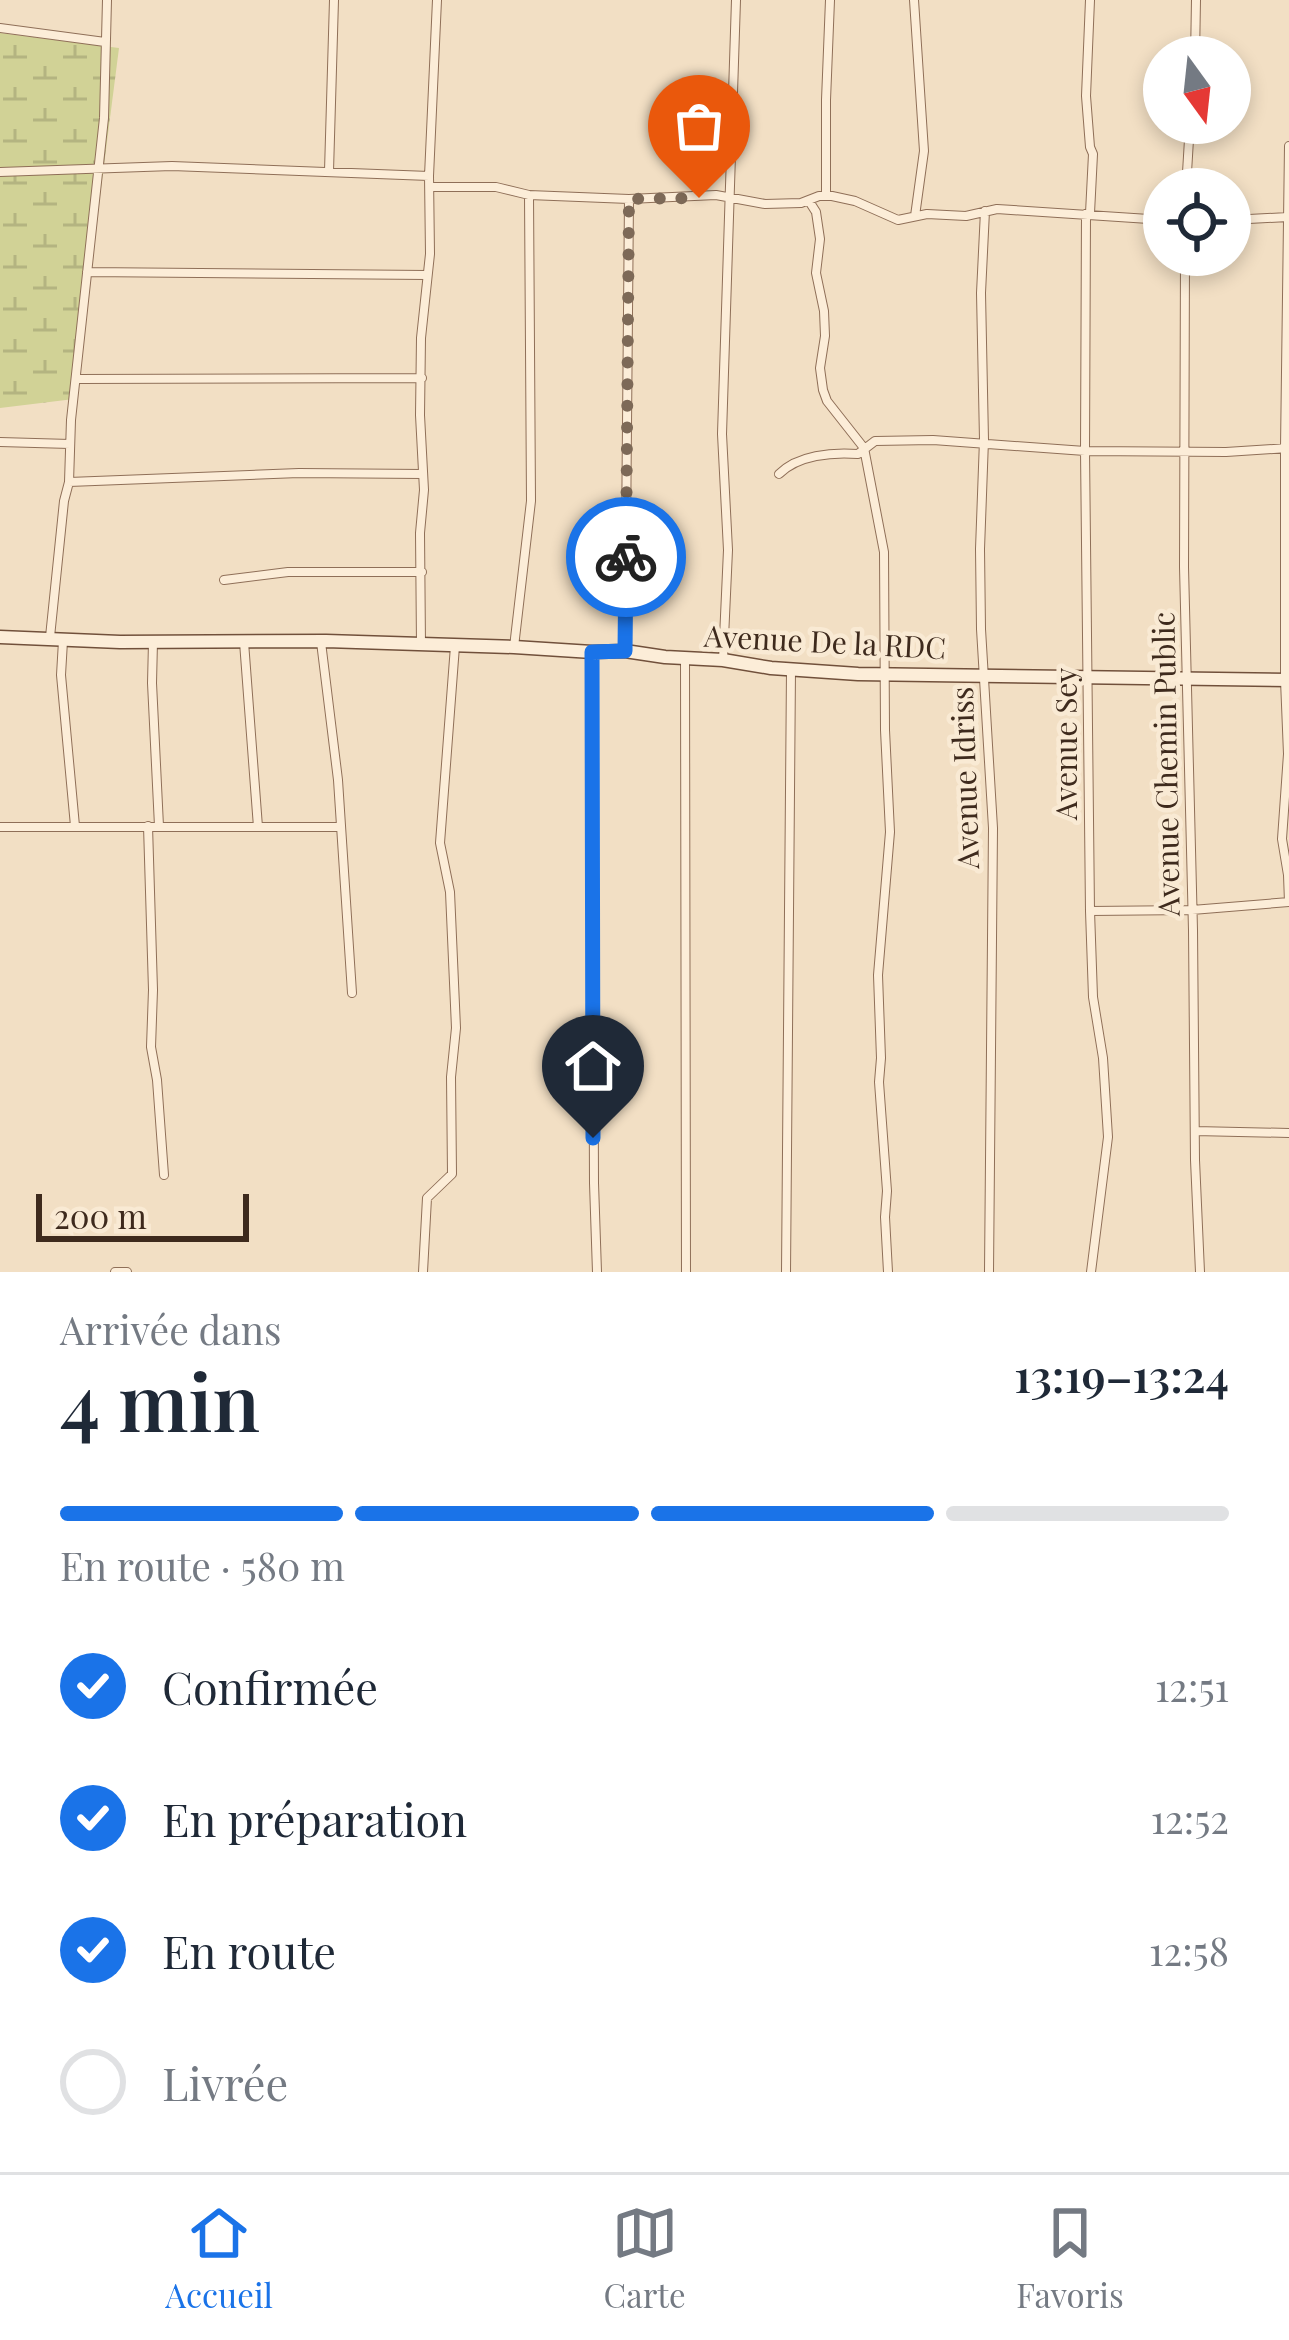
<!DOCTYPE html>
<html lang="fr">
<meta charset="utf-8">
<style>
body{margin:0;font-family:"Playfair Display",serif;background:#f6f6f7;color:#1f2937;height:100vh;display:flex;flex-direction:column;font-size:45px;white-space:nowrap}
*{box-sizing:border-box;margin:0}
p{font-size:39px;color:#747a83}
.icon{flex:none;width:66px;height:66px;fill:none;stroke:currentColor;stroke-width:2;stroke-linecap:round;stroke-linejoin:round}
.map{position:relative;height:1272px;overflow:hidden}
.panel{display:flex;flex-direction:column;background:#fff;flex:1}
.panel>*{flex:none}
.needle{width:78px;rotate:165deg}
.fabs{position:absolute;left:1143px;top:36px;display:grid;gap:24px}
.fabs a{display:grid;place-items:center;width:108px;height:108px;border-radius:50%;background:#fff;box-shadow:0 6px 18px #0003;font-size:60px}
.scale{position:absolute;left:36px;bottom:30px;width:213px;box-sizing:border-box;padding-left:12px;border:6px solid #3e2a1d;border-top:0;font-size:33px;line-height:42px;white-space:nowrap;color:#3e2a1d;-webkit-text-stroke:9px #f9ead4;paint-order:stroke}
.pin{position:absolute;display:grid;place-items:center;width:102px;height:102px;color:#fff;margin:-123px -51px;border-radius:50% 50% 50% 0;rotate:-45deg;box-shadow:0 0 12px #0007}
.pin .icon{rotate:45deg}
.courier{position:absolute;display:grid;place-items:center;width:120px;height:120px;margin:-60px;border:9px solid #1a73e8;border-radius:50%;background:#fff;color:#222;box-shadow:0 3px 15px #0007}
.head em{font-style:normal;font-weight:600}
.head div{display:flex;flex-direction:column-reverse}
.head{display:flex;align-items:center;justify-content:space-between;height:204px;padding:0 60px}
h1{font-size:78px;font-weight:600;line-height:90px}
.bar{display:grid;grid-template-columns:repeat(4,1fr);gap:18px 12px;align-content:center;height:144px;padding:0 60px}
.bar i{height:15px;border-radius:9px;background:#e0e1e3}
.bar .active{background:#1a73e8}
.bar p{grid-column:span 4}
ol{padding:0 60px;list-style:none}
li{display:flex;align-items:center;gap:36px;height:132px}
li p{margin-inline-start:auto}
li .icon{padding:12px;border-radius:50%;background:#1a73e8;color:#fff;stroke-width:4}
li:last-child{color:#747a83}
li i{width:66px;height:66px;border:6px solid #e0e1e3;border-radius:50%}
.dock{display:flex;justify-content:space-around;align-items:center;height:168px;border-top:3px solid #e0e1e3;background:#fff;font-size:33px;color:#747a83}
.dock a{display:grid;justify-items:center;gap:6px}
.dock .active{color:#1a73e8}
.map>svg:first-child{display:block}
</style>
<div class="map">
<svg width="1289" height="1272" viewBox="0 0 1289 1272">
<defs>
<pattern id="wetland-marsh" width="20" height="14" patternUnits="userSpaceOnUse" patternTransform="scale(3)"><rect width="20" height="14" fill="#d1d296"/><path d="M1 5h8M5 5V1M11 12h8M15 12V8" fill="none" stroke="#b4b481"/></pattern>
</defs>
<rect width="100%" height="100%" fill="#f2dfc4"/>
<!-- wetland -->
<path fill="url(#wetland-marsh)" d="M0 33 119 48 74 399 0 408Z"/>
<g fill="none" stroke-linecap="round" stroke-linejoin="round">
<!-- street casing -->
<g stroke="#8f6f58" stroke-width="10">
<path id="street" d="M914 0 924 151 915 216
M0 28 105 42
M1195 57 1196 0
M329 171 334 0
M0 172 172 166 429 176
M430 187H496L529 195 629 199 716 195 765 204 801 203 819 196H832L855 201 898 220 927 214 966 216 997 209 1164 220
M1186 189 1190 123
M826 196V100L830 0
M809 201 816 212 820 239 816 273 824 311 825 336 820 368 823 390 827 401 864 448 884 552 885 730 890 832 878 975 881 1058 879 1082 887 1191 885 1217 888 1272
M985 211 981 293 984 440 980 549 981 629 993 828 989 1272
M1090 213 1093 154 1090 147 1086 96 1090 0
M1086 214 1085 451 1090 911 1093 997 1103 1058 1108 1137 1091 1272
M1230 220 1288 217
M1185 255 1184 567 1193 930 1195 1160 1200 1272
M87 272 427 275
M77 379 422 378
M0 442 70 444
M779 474C798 455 832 452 858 454L875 441 933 440 1085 451 1226 452 1288 448
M69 482 299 473 423 474
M224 580 288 572H422
M50 637 64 501 69 482 71 420 104 118 107 0
M63 641 61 675 75 826
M153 642 152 683 159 826
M244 642 258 827
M321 642 338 780 352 993
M421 645 420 533 424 490 420 415 421 338 430 254 429 176 437 0
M514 647 531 501 529 195
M625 651 629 199
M592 652 594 1183 597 1272
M685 659 686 1272
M723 660 728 550 722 434 736 0
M148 826 153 990 151 1047 157 1080 164 1175
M0 827H340
M1289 902 1288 875 1282 839 1288 754 1285 680V448L1289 146
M1090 911 1192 910 1289 902
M1195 1131 1289 1133
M115 1272H127
M423 1272 427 1198 452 1174 451 1077 456 1028 450 892 440 843 455 646
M786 1272 791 670"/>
</g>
<!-- secondary casing -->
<g stroke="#71503b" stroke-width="15">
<path id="secondary" d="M0 637 120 642 326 641 514 647 592 652 625 651 665 657 723 660 771 668 858 674 1289 680"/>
</g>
<!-- street -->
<use href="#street" stroke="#fcedd8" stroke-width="8"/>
<!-- secondary -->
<use href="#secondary" stroke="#fcedd8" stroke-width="12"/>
</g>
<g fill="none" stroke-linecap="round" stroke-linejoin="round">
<!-- done -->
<path stroke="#7d6957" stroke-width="12" stroke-dasharray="0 21.6" d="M626 557 629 199 699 198"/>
<!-- route -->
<path stroke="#1a73e8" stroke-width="15" d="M593 1138 592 652 625 651 626 557"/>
</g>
<g text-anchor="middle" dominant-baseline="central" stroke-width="9" stroke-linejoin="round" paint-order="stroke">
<!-- street labels -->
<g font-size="30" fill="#3e2a1d" stroke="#f9ead4">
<text transform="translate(825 641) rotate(3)">Avenue De la RDC</text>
<text transform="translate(1065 744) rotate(-90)">Avenue Sey</text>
<text transform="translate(1165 764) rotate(-91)">Avenue Chemin Public</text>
<text transform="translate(964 778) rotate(-92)">Avenue Idriss</text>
</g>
</g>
</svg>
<div class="fabs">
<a><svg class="needle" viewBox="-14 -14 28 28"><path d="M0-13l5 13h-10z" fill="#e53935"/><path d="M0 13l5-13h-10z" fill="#747a83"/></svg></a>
<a><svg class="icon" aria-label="locate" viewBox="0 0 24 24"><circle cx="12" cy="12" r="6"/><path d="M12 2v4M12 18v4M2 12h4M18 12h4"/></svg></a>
</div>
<div class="scale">200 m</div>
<div class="pin" style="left:699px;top:198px;background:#ea580c"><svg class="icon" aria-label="bag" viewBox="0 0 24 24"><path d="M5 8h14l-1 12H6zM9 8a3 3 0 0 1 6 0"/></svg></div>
<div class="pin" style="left:593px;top:1138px;background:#1f2937"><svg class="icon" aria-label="home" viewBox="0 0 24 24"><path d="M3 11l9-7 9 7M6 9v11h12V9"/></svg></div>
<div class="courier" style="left:626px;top:557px"><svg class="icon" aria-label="bike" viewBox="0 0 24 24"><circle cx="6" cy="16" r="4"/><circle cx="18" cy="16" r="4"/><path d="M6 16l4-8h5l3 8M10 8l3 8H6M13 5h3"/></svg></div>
</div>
<section class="panel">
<div class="head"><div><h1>4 min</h1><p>Arrivée dans</p></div><em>13:19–13:24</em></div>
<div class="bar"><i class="active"></i><i class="active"></i><i class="active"></i><i></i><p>En route · 580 m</p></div>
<ol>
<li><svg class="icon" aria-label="check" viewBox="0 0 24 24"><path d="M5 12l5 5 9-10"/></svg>Confirmée<p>12:51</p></li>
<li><svg class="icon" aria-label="check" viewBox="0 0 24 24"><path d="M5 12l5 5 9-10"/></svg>En préparation<p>12:52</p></li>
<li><svg class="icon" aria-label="check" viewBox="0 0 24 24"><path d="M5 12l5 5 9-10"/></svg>En route<p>12:58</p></li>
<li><i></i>Livrée</li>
</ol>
</section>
<nav class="dock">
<a class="active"><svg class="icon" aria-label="home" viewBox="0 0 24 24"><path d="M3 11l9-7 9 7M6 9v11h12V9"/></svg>Accueil</a>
<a><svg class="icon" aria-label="map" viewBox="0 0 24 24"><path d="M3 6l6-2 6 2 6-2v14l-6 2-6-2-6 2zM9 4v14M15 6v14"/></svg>Carte</a>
<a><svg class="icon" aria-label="saved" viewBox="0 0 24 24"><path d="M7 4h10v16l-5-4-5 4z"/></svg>Favoris</a>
</nav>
